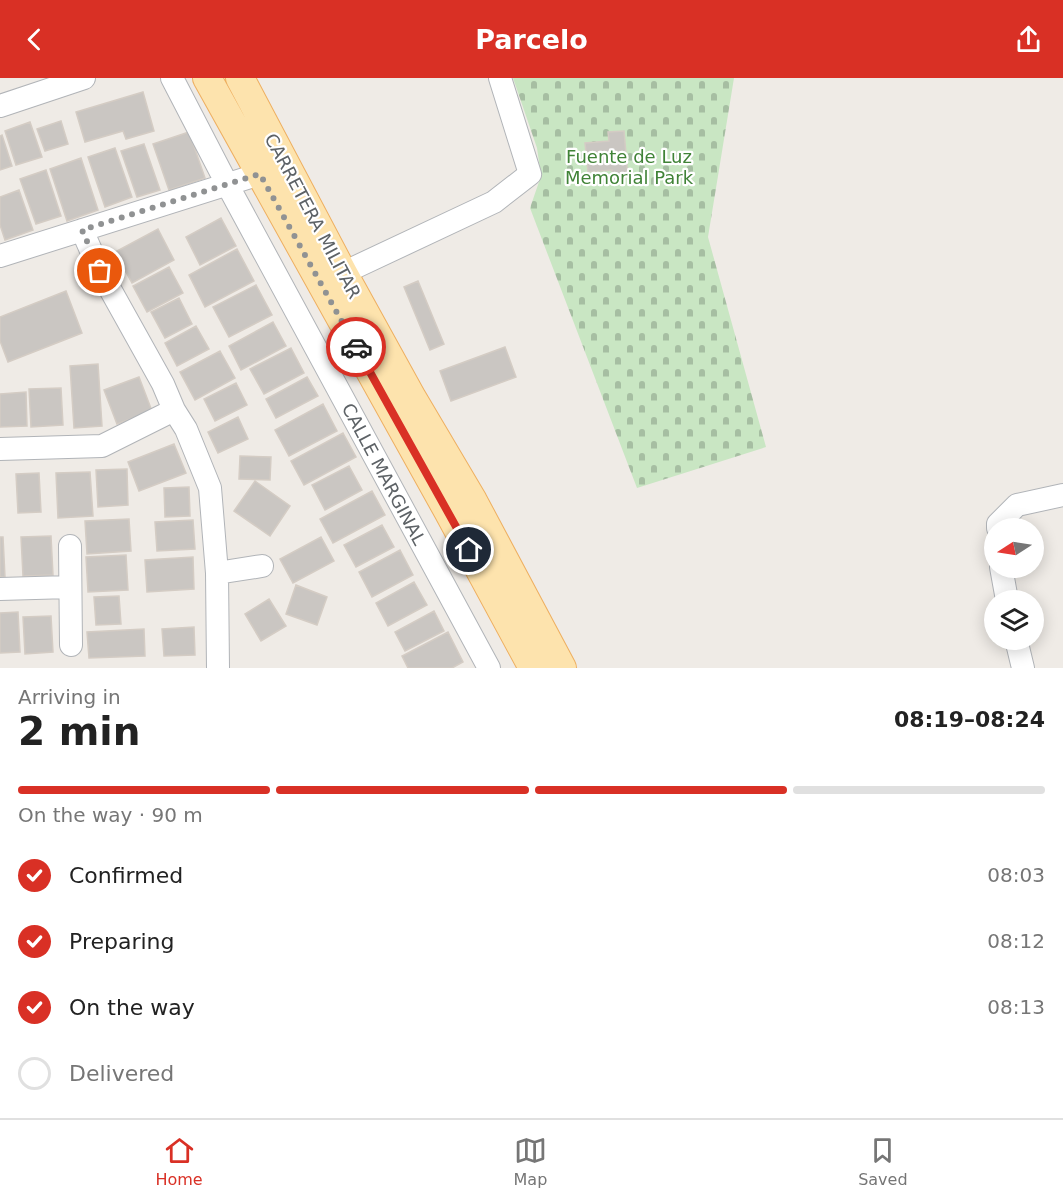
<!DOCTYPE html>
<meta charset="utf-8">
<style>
body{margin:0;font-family:"DejaVu Sans",sans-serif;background:#f6f6f6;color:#222;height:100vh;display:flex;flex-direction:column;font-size:22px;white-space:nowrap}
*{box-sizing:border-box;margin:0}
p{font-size:20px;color:#767676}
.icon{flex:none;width:33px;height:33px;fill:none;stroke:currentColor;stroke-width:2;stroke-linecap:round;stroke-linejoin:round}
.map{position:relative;height:590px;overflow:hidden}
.side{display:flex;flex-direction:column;background:#fff;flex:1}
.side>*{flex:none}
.needle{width:39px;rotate:258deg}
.buttons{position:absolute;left:984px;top:440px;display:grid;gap:12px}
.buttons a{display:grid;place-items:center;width:60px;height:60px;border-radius:50%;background:#fff;box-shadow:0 3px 15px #0003;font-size:30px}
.pin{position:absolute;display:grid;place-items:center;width:51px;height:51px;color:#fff;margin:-26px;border:3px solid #fff;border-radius:50%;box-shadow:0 2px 6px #0007}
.courier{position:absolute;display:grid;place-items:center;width:60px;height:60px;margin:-30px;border:4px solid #d93025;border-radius:50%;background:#fff;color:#222;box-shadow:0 2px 8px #0007}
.overview em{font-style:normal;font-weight:600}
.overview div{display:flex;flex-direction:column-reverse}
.overview{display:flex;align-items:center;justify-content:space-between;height:102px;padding:0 18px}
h1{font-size:39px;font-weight:600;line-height:45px}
.bar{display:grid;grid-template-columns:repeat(4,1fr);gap:9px 6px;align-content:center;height:72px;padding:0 18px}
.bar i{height:8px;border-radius:4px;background:#e0e0e0}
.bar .on{background:#d93025}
.bar p{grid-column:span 4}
ol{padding:0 18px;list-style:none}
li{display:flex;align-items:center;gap:18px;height:66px}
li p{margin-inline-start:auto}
li .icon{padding:6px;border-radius:50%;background:#d93025;color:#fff;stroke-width:4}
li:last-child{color:#767676}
li i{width:33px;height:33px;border:3px solid #e0e0e0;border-radius:50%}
header{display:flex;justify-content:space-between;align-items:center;height:78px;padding:0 18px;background:#d93025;color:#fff;font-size:27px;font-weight:600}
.menu{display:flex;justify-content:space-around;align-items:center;height:84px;border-top:2px solid #e0e0e0;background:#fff;font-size:16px;color:#767676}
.menu a{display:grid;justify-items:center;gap:3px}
.menu .on{color:#d93025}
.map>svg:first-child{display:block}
</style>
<header><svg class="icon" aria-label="back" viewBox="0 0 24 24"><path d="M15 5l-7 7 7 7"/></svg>Parcelo<svg class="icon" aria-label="share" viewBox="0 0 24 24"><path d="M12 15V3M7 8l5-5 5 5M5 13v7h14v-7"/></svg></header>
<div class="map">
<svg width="1063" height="590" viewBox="0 0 1063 590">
<defs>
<pattern id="cemetery-stones" width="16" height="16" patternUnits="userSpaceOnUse" patternTransform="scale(1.5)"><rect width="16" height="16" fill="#c9e6c3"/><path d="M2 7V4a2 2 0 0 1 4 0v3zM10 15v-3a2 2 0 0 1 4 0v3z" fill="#a6bea2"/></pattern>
</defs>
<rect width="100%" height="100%" fill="#efebe6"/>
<!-- cemetery -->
<path fill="url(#cemetery-stones)" d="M513 0H734L708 159 766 369 637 410 530 130 541 98 537 70Z"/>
<!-- building -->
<path fill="#cac6c2" stroke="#d4ccc4" stroke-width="1.5" d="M143 14 154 53 126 61 123 53 85 64 76 34Z
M61 43 68 66 45 73 37 51Z
M30 44 42 79 16 87 5 53Z
M624 53 628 99 612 100V92L588 94 585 65 609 63 608 54Z
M189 54 205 100 169 112 153 66Z
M2 57 12 88 0 92V58Z
M144 66 160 112 137 119 121 73Z
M115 70 132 119 105 129 88 79Z
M81 80 98 132 67 143 50 91Z
M46 92 61 138 36 146 20 101Z
M19 112 33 152 5 162 0 147V119Z
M221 140 236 168 200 187 186 159Z
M158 151 174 182 132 205 115 174Z
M237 171 254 203 205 229 189 197Z
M169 189 183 215 147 234 133 208Z
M418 203 444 266 430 272 404 209Z
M256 207 272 237 229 259 213 229Z
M66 213 82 255 8 284 0 263V239Z
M179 220 192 246 165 260 151 234Z
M273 244 286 268 241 292 229 268Z
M196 248 209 271 177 288 165 265Z
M505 269 516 299 451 323 440 293Z
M291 270 304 295 264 316 250 291Z
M220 273 235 300 195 322 180 294Z
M98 286 102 348 74 350 70 288Z
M139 299 152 333 117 346 104 312Z
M307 299 318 318 276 340 266 321Z
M236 305 247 327 215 343 204 321Z
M61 310 63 347 31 349 29 311Z
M26 314 27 348 0 349V316Z
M323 326 337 353 289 378 275 352Z
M238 339 248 361 218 375 208 354Z
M343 355 356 379 304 407 291 383Z
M174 366 186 395 139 413 128 384Z
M240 378 271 379 270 402 239 401Z
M349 388 362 412 325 432 312 407Z
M127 391 128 427 98 429 96 392Z
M90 394 93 438 58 440 56 395Z
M39 395 41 434 18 435 16 396Z
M255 403 290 428 270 458 234 433Z
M189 409 190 438 165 439 164 410Z
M372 413 385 437 333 465 320 441Z
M129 441 131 473 87 476 85 443Z
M193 442 195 471 157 473 155 444Z
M382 447 394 469 356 489 344 467Z
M51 458 53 497 23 498 21 459Z
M0 459H3L5 499H0Z
M321 459 334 483 293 505 280 481Z
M400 472 413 497 372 519 359 494Z
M126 477 128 512 88 514 86 479Z
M193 479 194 511 147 514 145 482Z
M414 504 427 527 388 548 376 525Z
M296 507 327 519 317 547 286 536Z
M119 518 121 546 96 547 94 519Z
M269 521 286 548 261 563 245 536Z
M434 533 444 553 405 573 395 554Z
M18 534 20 574 0 575V535Z
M51 538 53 574 25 576 23 539Z
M194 549 195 577 164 578 162 551Z
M144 551 145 578 89 580 87 554Z
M448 554 463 584 452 590H408L402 578Z"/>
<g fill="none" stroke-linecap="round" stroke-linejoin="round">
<!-- minor casing -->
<g stroke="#b1b4b8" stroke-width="24">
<path id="minor" d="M172 0 227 106 489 590
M0 28 84 0
M82 152 100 193 163 306 174 332 186 351 210 410 217 495 218 590
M0 178 260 96
M343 195 494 124 530 96 500 0
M0 371 102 368 174 332
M998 450V446L1017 427 1063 417
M70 468 71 567
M1001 489 1007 522
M217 495 262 488
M0 511 70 509
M1016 561 1023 590"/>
</g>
<!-- major casing -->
<g stroke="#eeaf60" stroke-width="30">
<path id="major" d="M207 0 448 433 533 590
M240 0 343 195 412 320 473 423 562 590"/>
</g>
<!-- minor -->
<use href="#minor" stroke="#fff" stroke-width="22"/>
<!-- major -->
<use href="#major" stroke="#fde3ad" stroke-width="28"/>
</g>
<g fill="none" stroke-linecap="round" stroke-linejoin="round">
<!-- done -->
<path stroke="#909293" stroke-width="6" stroke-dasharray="0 10.8" d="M100 193 82 152 260 96 356 269"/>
<!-- route -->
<path stroke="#d93025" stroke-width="8" d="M356 269 469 472"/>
</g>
<g text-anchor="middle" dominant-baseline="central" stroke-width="4.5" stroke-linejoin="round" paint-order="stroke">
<!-- park labels -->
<g font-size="18" fill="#408337" stroke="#fff">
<text x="629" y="78">Fuente de Luz<tspan x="629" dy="21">Memorial Park</tspan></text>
</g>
<!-- street labels -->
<g font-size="18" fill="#5d6266" stroke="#fff">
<text transform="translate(313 138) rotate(62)">CARRETERA MILITAR</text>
<text transform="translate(384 396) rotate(62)">CALLE MARGINAL</text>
</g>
</g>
</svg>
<div class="buttons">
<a><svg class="needle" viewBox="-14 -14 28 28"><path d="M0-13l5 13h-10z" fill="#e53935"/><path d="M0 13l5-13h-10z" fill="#767676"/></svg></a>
<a><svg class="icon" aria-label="layers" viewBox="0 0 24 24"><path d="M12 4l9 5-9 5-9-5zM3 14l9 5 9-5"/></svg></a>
</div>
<div class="pin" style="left:100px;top:193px;background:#ea580c"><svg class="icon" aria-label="bag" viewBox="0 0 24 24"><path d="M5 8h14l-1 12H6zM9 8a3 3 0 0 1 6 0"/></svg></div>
<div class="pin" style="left:469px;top:472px;background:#1f2937"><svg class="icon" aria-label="home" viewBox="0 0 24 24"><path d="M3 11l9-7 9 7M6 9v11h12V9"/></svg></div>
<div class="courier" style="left:356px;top:269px"><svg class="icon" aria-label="car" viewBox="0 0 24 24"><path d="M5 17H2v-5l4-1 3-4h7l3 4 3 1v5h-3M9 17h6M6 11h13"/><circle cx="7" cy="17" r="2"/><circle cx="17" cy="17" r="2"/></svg></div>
</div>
<section class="side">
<div class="overview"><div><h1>2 min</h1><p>Arriving in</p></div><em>08:19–08:24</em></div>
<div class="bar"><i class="on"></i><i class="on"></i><i class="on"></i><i></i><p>On the way · 90 m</p></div>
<ol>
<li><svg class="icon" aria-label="check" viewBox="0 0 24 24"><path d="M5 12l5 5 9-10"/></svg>Confirmed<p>08:03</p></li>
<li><svg class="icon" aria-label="check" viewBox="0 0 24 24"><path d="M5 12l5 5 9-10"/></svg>Preparing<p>08:12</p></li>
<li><svg class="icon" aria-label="check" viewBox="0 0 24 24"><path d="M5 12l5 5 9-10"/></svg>On the way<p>08:13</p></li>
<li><i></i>Delivered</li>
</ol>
</section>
<nav class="menu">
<a class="on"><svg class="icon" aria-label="home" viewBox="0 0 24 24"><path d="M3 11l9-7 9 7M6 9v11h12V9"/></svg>Home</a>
<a><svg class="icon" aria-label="map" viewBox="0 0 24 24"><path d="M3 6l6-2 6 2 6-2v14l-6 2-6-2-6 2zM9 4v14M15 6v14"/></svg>Map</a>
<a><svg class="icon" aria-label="saved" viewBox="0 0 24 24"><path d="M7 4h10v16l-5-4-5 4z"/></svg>Saved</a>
</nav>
